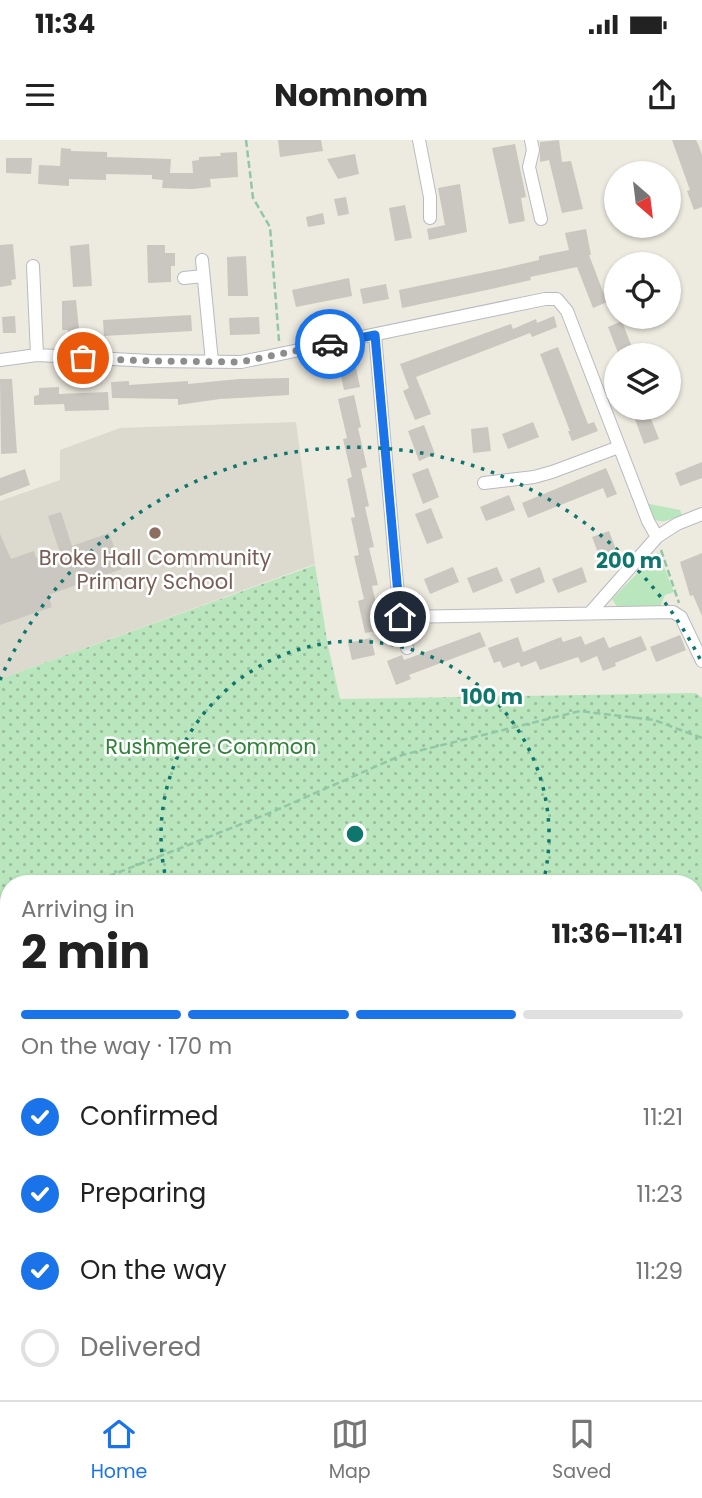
<!DOCTYPE html>
<meta charset="utf-8">
<style>
body{margin:0;font-family:Poppins,sans-serif;background:#f2f2f2;color:#222;height:100vh;display:flex;flex-direction:column;font-size:26px;white-space:nowrap}
*{box-sizing:border-box;margin:0}
p{font-size:23px;color:#767676}
.icon{flex:none;width:38px;height:38px;fill:none;stroke:currentColor;stroke-width:2;stroke-linecap:round;stroke-linejoin:round}
.map{position:relative;flex:1;overflow:hidden}
.panel{position:absolute;left:0px;top:735px;width:704px;height:525px;display:flex;flex-direction:column;background:#fff;border-radius:28px 28px 0 0;box-shadow:0 2px 5px #0004}
.panel>*{flex:none}
.needle{width:46px;rotate:152deg}
.buttons{position:absolute;left:604px;top:21px;display:grid;gap:14px}
.buttons a{display:grid;place-items:center;width:77px;height:77px;border-radius:50%;background:#fff;box-shadow:0 2px 5px #0004;font-size:35px}
.pin{position:absolute;display:grid;place-items:center;width:60px;height:60px;color:#fff;margin:-30px;border:4px solid #fff;border-radius:50%;box-shadow:0 2px 7px #0007}
.courier{position:absolute;display:grid;place-items:center;width:70px;height:70px;margin:-35px;border:5px solid #1a73e8;border-radius:50%;background:#fff;color:#222;box-shadow:0 2px 9px #0007}
.headline em{font-style:normal;font-weight:700}
.headline div{display:flex;flex-direction:column-reverse}
.headline{display:flex;align-items:center;justify-content:space-between;height:119px;padding:0 21px}
h1{font-size:46px;font-weight:700;line-height:52px}
.bar{display:grid;grid-template-columns:repeat(4,1fr);gap:10px 7px;align-content:center;height:84px;padding:0 21px}
.bar i{height:9px;border-radius:5px;background:#e0e0e0}
.bar .current{background:#1a73e8}
.bar p{grid-column:span 4}
ol{padding:0 21px;list-style:none}
li{display:flex;align-items:center;gap:21px;height:77px}
li p{margin-inline-start:auto}
li .icon{padding:7px;border-radius:50%;background:#1a73e8;color:#fff;stroke-width:4}
li:last-child{color:#767676}
li i{width:38px;height:38px;border:4px solid #e0e0e0;border-radius:50%}
.status{display:flex;justify-content:space-between;align-items:center;height:49px;padding:0 35px;background:#fff;direction:ltr}
.status svg{height:19px;fill:currentColor}
header{display:flex;justify-content:space-between;align-items:center;height:91px;padding:0 21px;background:#fff;font-size:32px;font-weight:700}
.tabs{display:flex;justify-content:space-around;align-items:center;height:98px;border-top:2px solid #e0e0e0;background:#fff;font-size:19px;color:#767676}
.tabs a{display:grid;justify-items:center;gap:4px}
.tabs .current{color:#1a73e8}
.map>svg:first-child{display:block}
</style>
<div class="status"><b>11:34</b><svg viewBox="0 0 49 12"><path d="M0 12V9h3v3zM5 12V6h3v6zM10 12V3h3v9zM15 12V0h3v12zM26 1h20v11H26zM47 4h2v5h-2z"/></svg></div>
<header><svg class="icon" aria-label="menu" viewBox="0 0 24 24"><path d="M4 6h16M4 12h16M4 18h16"/></svg>Nomnom<svg class="icon" aria-label="share" viewBox="0 0 24 24"><path d="M12 15V3M7 8l5-5 5 5M5 13v7h14v-7"/></svg></header>
<div class="map">
<svg width="702" height="1260" viewBox="0 0 702 1260">
<defs>
<pattern id="park-dots" width="8" height="8" patternUnits="userSpaceOnUse" patternTransform="scale(1.75)"><rect width="8" height="8" fill="#bae6bd"/><path d="M2 2h.1M6 6h.1" fill="none" stroke="#9abe9d" stroke-width="1.8" stroke-linecap="round"/></pattern>
</defs>
<rect width="100%" height="100%" fill="#edeadf"/>
<!-- education -->
<path fill="#dcdace" d="M296 282 315 424 0 539V361L60 340V310L120 288Z"/>
<!-- green -->
<path fill="#bae6bd" d="M644 363 680 370 682 375C659 384 655 386 644 363Z
M658 412 674 452 665 455 660 467 618 468 612 459Z"/>
<!-- park -->
<path fill="url(#park-dots)" fill-rule="evenodd" d="M315 425 328 506 340 559 696 553 702 558V1260H0V539ZM9 744H695V1251H9Z"/>
<!-- building -->
<path fill="#c9c7bf" d="M278 0H321L323 11 280 17Z
M559 0 562 22 571 21 583 69 562 73 549 20 540 22V2Z
M672 0H696L699 6 702 15V67L694 70 687 51 690 50Z
M515 4 526 57 521 58 525 81 509 84 492 8Z
M61 8 71 9V11L107 12V17L171 19 170 33H193L192 21 199 20V17L221 16 220 13 237 12 238 37 210 39 211 47 192 49 162 48 163 40 152 39V35L106 34V40L69 39V46L38 44 39 25 60 26Z
M355 14 359 34 338 39 327 19Z
M6 18H32L31 34 6 33Z
M460 44 467 92 429 100 427 89 445 85 438 48Z
M346 57 349 74 338 76 334 59Z
M405 65 412 98 395 101 389 68Z
M323 73 325 84 308 87 306 77Z
M586 89 591 115H589L607 162 593 168 577 127 530 137 531 140 496 148 402 168 399 150 505 128 539 120V116L569 110 565 93Z
M13 104 16 139 11 140 12 145 0 147V105Z
M89 104 92 146 73 147 70 106Z
M147 105H165V113H175V126H171V142L148 143Z
M246 116 248 156H228L227 117Z
M349 138 352 156 296 167 292 150Z
M386 144 389 159 363 164 360 149Z
M76 160 80 199 69 200 68 190H62V161Z
M191 175 192 191 104 196 103 180Z
M15 176 16 193H3L2 177Z
M554 176 557 187 532 197 530 193 416 237 431 274 415 280 403 251 409 248 400 224 511 184 513 189 536 179 537 183Z
M259 177 260 194 230 195 229 178Z
M622 181 628 197 635 215H619L615 205 608 187Z
M558 207 588 284 594 282 598 291 572 301 568 291H570L540 214Z
M353 214 360 247 344 250 337 218Z
M289 238V255L220 259 178 265V259L112 258 111 242 129 241V245L188 241V244L239 239Z
M0 239H12L17 313 1 314Z
M59 247V254L108 252 109 270 65 271 64 264 34 265V256L39 255V248Z
M354 255 361 287 358 288 367 327 361 329 369 366 365 367 374 407 369 408 378 445 372 446 382 490 365 493 358 461 364 459 354 416 359 415 351 378 355 377 347 339 352 337 343 299 347 298 338 259Z
M647 269 659 299 644 304 633 274Z
M533 282 539 297 508 309 502 294Z
M424 285 435 314 419 321 408 291Z
M488 287 491 311 473 313 471 289Z
M702 322V338L680 346 675 333Z
M428 328 439 357 423 364 412 334Z
M606 328 617 354 607 358 603 348 528 378 522 363Z
M25 329 30 345 0 356V338Z
M509 355 515 370 486 381 480 367Z
M431 368 443 398 427 404 415 374Z
M61 372 72 406 109 393 122 429 48 455 52 467 0 485V394L11 419 34 411 36 418 59 410 48 376Z
M609 391 620 420 603 426 592 397Z
M702 413V476L693 455 690 456 680 422Z
M453 427 459 442 430 454 424 439Z
M497 427 503 441 473 453 467 438Z
M540 427 545 442 516 454 510 439Z
M582 427 587 442 558 453 552 439Z
M480 492 486 506 409 535 411 539 396 545 387 521 402 515 404 520Z
M680 495 686 510 656 522 650 507Z
M581 496 585 505 604 497 609 508 641 496 647 510 615 523 616 526 603 531 597 516 581 523 578 517 540 530 536 521 521 527 519 522 503 528 500 521 494 523 488 508 518 497 523 512 561 497 563 502Z
M371 498 375 515 352 520 348 503Z"/>
<g fill="none" stroke-linecap="round" stroke-linejoin="round">
<!-- street casing -->
<g stroke="#b8bac0" stroke-width="14">
<path id="street" d="M419 0 430 57V78
M531 0 533 10 529 27 541 79
M202 120 212 222
M33 126 37 215
M184 138 203 136
M375 195 400 477 407 508
M0 220 37 215 151 221 241 222 545 159H557L567 171 648 381 657 397
M484 343 534 337 552 332 619 307
M590 473 657 397 677 384 702 374
M400 477 673 472 681 477 702 521"/>
</g>
<!-- path -->
<path stroke="#92c7a5" stroke-width="2.5" stroke-dasharray="7 3.5" stroke-linecap="butt" d="M246 0 253 58 270 87 279 201
M661 410 679 463
M89 744 272 672 402 615 580 571 654 580 702 598
M695 756 702 757
M0 796 9 783
M0 899 9 902
M695 975 702 968
M0 1087 9 1075
M695 1088 702 1092
M607 1251 612 1260
M162 1260 183 1251
M399 1260 409 1251"/>
<!-- street -->
<use href="#street" stroke="#fff" stroke-width="12"/>
</g>
<g fill="none" stroke-linecap="round" stroke-linejoin="round">
<!-- done -->
<path stroke="#8c8e8e" stroke-width="7" stroke-dasharray="0 12.6" d="M83 218 151 221 241 222 330 204"/>
<!-- route -->
<path stroke="#1a73e8" stroke-width="9" d="M330 204 375 195 400 477"/>
</g>
<!-- distance rings -->
<g fill="none" stroke="#0f766e" stroke-width="3.5" stroke-dasharray="3.5 7">
<path d="M167 743A194 194 0 1 1 543 743"/>
<path d="M9 867A387 387 0 0 1 0 848M0 540A387 387 0 0 1 701 521"/>
</g>
<!-- markers -->
<circle fill="#8d6e63" stroke="#fff" stroke-width="2.5" cx="155" cy="393" r="7"/>
<g text-anchor="middle" dominant-baseline="central" stroke-width="5" stroke-linejoin="round" paint-order="stroke">
<!-- education labels -->
<g font-size="21" fill="#785e54" stroke="#fff">
<text x="155" y="417">Broke Hall Community<tspan x="155" dy="24">Primary School</tspan></text>
</g>
<!-- park labels -->
<g font-size="21" fill="#2f8238" stroke="#fff">
<text x="211" y="606">Rushmere Common</text>
</g>
</g>
<circle cx="355" cy="694" r="10" fill="#0f766e" stroke="#fff" stroke-width="3.5"/>
<g font-size="21" text-anchor="middle" font-weight="bold" fill="#0f766e" stroke="#fff" stroke-width="5" stroke-linejoin="round" paint-order="stroke">
<text x="629" y="428">200 m</text>
<text x="492" y="564">100 m</text>
</g>
</svg>
<div class="buttons">
<a><svg class="needle" viewBox="-14 -14 28 28"><path d="M0-13l5 13h-10z" fill="#e53935"/><path d="M0 13l5-13h-10z" fill="#767676"/></svg></a>
<a><svg class="icon" aria-label="locate" viewBox="0 0 24 24"><circle cx="12" cy="12" r="6"/><path d="M12 2v4M12 18v4M2 12h4M18 12h4"/></svg></a>
<a><svg class="icon" aria-label="layers" viewBox="0 0 24 24"><path d="M12 4l9 5-9 5-9-5zM3 14l9 5 9-5"/></svg></a>
</div>
<div class="pin" style="left:83px;top:218px;background:#ea580c"><svg class="icon" aria-label="bag" viewBox="0 0 24 24"><path d="M5 8h14l-1 12H6zM9 8a3 3 0 0 1 6 0"/></svg></div>
<div class="pin" style="left:400px;top:477px;background:#1f2937"><svg class="icon" aria-label="home" viewBox="0 0 24 24"><path d="M3 11l9-7 9 7M6 9v11h12V9"/></svg></div>
<div class="courier" style="left:330px;top:204px"><svg class="icon" aria-label="car" viewBox="0 0 24 24"><path d="M5 17H2v-5l4-1 3-4h7l3 4 3 1v5h-3M9 17h6M6 11h13"/><circle cx="7" cy="17" r="2"/><circle cx="17" cy="17" r="2"/></svg></div>
<section class="panel">
<div class="headline"><div><h1>2 min</h1><p>Arriving in</p></div><em>11:36–11:41</em></div>
<div class="bar"><i class="current"></i><i class="current"></i><i class="current"></i><i></i><p>On the way · 170 m</p></div>
<ol>
<li><svg class="icon" aria-label="check" viewBox="0 0 24 24"><path d="M5 12l5 5 9-10"/></svg>Confirmed<p>11:21</p></li>
<li><svg class="icon" aria-label="check" viewBox="0 0 24 24"><path d="M5 12l5 5 9-10"/></svg>Preparing<p>11:23</p></li>
<li><svg class="icon" aria-label="check" viewBox="0 0 24 24"><path d="M5 12l5 5 9-10"/></svg>On the way<p>11:29</p></li>
<li><i></i>Delivered</li>
</ol>
</section>
</div>
<nav class="tabs">
<a class="current"><svg class="icon" aria-label="home" viewBox="0 0 24 24"><path d="M3 11l9-7 9 7M6 9v11h12V9"/></svg>Home</a>
<a><svg class="icon" aria-label="map" viewBox="0 0 24 24"><path d="M3 6l6-2 6 2 6-2v14l-6 2-6-2-6 2zM9 4v14M15 6v14"/></svg>Map</a>
<a><svg class="icon" aria-label="saved" viewBox="0 0 24 24"><path d="M7 4h10v16l-5-4-5 4z"/></svg>Saved</a>
</nav>
